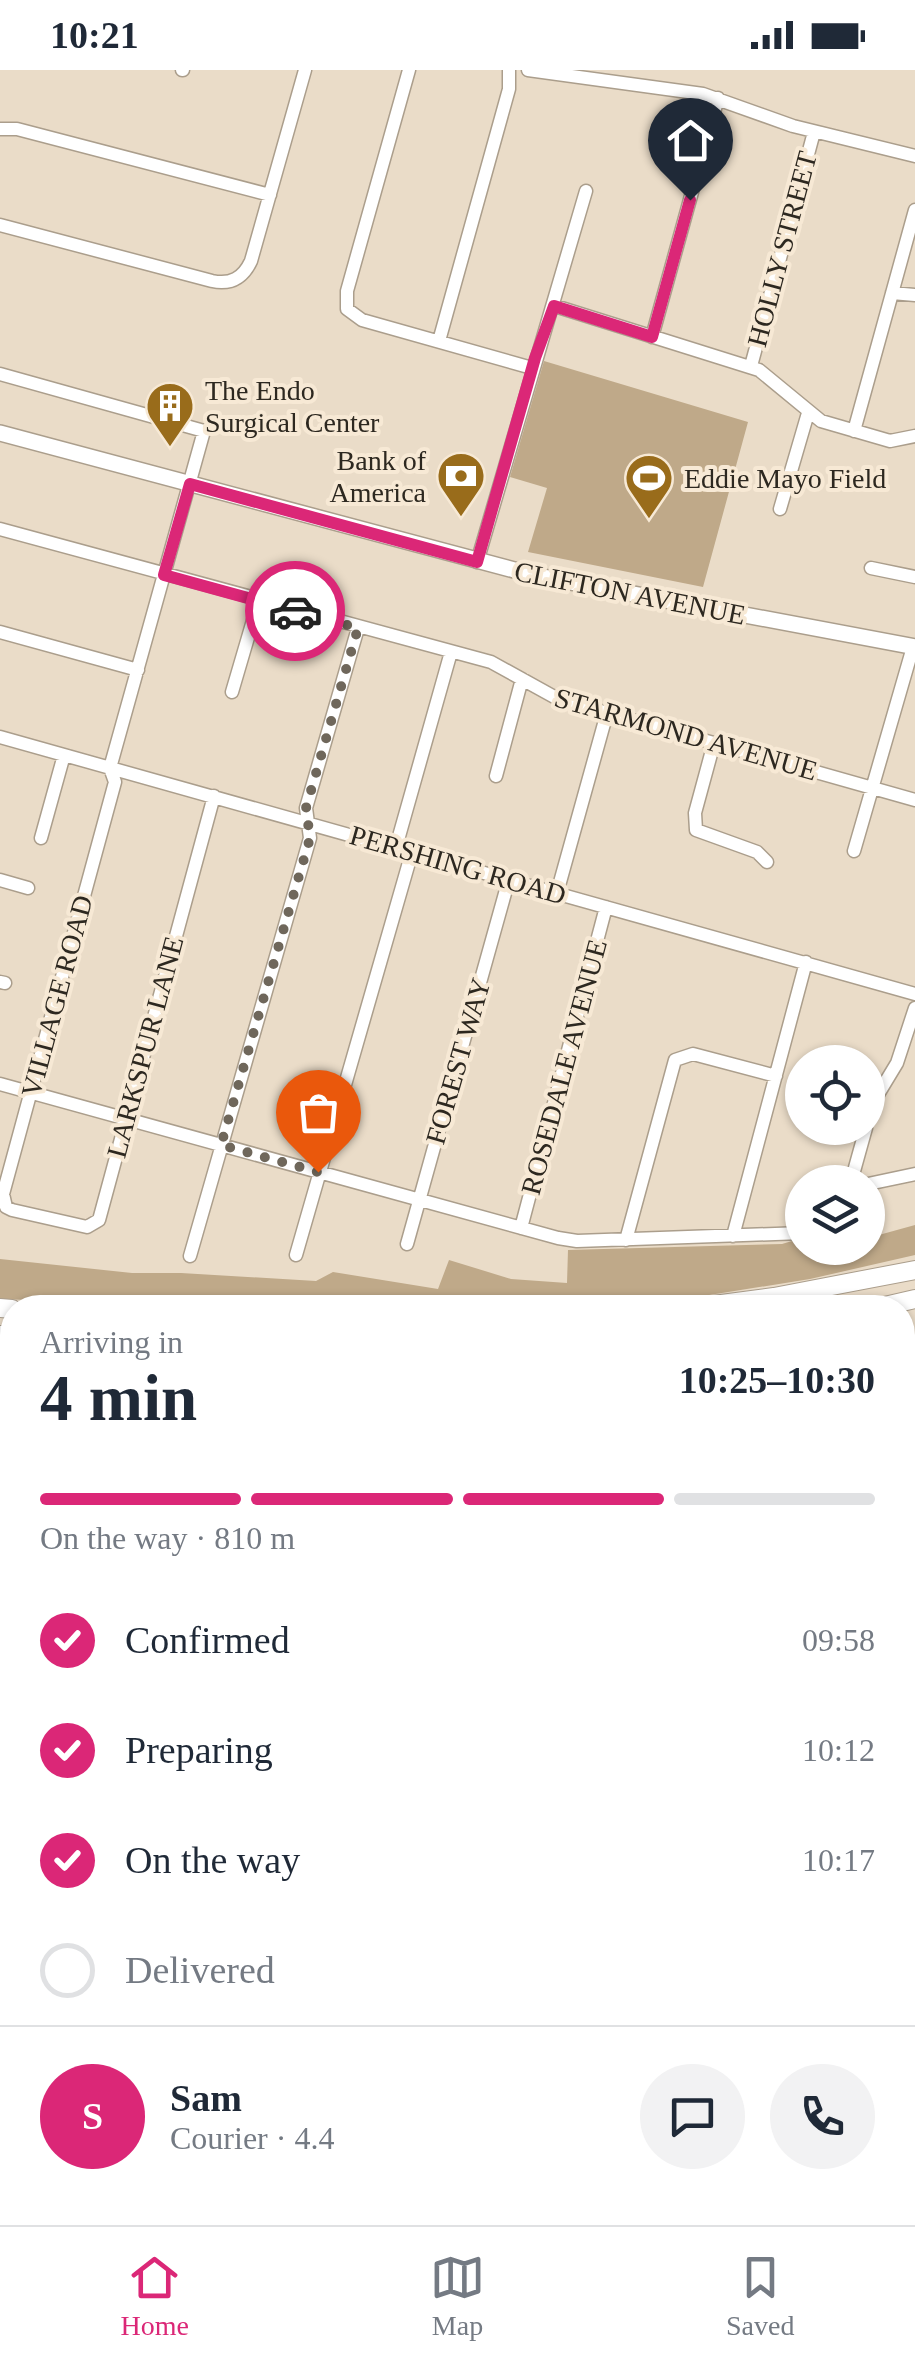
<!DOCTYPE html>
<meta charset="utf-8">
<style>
body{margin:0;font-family:"Times New Roman",serif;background:#f2f2f3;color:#1f2937;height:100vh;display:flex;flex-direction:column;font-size:38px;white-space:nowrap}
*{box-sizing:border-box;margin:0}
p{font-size:32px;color:#747a83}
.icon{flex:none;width:55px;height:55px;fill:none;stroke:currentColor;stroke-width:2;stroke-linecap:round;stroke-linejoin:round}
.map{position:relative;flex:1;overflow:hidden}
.sheet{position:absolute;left:0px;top:1225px;width:915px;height:930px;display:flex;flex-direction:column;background:#fff;border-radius:40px 40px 0 0;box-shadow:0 2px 8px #0004}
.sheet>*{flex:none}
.fabs{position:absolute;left:785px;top:975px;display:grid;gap:20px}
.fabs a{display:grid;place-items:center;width:100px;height:100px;border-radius:50%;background:#fff;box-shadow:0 2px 8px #0004;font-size:50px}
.pin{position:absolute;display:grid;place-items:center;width:85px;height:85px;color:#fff;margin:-102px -42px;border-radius:50% 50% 50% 0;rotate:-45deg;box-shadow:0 0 10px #0007}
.pin .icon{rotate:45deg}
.courier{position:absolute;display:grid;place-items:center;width:100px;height:100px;margin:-50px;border:8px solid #db2777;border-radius:50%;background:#fff;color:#222;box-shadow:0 2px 12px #0007}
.overview em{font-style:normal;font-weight:700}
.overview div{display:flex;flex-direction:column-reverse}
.overview{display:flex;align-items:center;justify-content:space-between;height:170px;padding:0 40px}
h1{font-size:65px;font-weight:700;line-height:75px}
.bar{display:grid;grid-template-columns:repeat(4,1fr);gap:15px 10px;align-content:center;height:120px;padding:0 40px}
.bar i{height:12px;border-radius:8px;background:#e0e1e3}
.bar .selected{background:#db2777}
.bar p{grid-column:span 4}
.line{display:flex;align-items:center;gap:25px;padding:0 40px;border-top:2px solid #e0e1e3}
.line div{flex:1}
.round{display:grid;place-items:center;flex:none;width:105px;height:105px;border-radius:52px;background:#f2f2f3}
ol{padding:0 40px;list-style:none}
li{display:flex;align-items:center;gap:30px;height:110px}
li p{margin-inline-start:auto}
li .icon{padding:10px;border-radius:50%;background:#db2777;color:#fff;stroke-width:4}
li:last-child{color:#747a83}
li i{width:55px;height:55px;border:5px solid #e0e1e3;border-radius:50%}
.status{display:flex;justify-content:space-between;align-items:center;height:70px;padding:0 50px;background:#fff;direction:ltr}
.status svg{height:28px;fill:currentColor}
.tabs{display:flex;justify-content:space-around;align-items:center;height:140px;border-top:2px solid #e0e1e3;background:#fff;font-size:28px;color:#747a83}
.tabs a{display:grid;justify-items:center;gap:5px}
.tabs .selected{color:#db2777}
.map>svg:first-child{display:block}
</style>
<div class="status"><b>10:21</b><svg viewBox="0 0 49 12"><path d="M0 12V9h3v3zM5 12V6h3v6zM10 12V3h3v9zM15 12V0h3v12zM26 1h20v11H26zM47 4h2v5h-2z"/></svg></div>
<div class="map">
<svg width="915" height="2155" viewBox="0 0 915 2155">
<rect width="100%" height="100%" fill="#eadcc8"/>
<!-- green -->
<path fill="#bfa989" d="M544 291 748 352 703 517 528 482 547 418 510 407Z
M915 1155V1185L810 1209 703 1226 577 1238H270L0 1229V1189L132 1203H181L316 1211 333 1202 438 1219 449 1190 511 1209 567 1213 568 1180 782 1174 802 1168V1178H868V1168Z"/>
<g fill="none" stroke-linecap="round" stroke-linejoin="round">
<!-- minor casing -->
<g stroke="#ab9e8c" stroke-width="15">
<path id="minor" d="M182 0H183
M409 0 347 221V239L362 250 532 298
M528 0 703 24 793 56 915 86
M0 59H17L270 125
M0 155 212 211C231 215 243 208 251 191L305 0
M892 223 915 225
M555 236 759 300 821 351 890 371 915 366
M652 267 718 28
M439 271 509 19V0
M751 296 814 62
M0 304 204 361 110 698 115 712 3 1124 6 1137 12 1140 87 1157 99 1150 214 726
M854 361 915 140
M780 439 808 343
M0 459 491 592 558 629 915 730
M477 492 586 121
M871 498 915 507
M0 562 138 600
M232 622 259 530
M0 667 915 924
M714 673 695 743 696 760 757 782 767 792
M496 706 522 609
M41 768 64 685
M396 777 451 582
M854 781 913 577
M0 810 28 818
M557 823 607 643
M0 912 5 913
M0 1014 558 1168 577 1171 802 1163
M868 1051 874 1031 897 993 915 938
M851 1112 866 1058
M868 1114 915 1104
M521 1158 606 837
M733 1166 806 892
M626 1170 675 990 693 984 776 1006
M407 1174 509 809
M296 1185 412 782
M190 1186 310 768 306 738 358 558
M902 1504 915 1456
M0 1514 12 1470
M0 1527 12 1531
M0 1636 12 1639
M902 1703 915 1707
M908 1880 915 1855
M0 1912 12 1862
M902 1942 915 1945
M902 2049 915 2052
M0 2115 12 2118
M105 2142 152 2155
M637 2142 684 2155
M857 2142 905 2155
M561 2153 589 2142
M722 2155 725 2142
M832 2155 835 2142"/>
</g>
<!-- major casing -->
<g stroke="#ab9e8c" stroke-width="18">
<path id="major" d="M0 363 533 505 915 577
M0 1310 12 1311
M902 1327 915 1325"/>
</g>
<!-- highway casing -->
<g stroke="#ab9e8c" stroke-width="20">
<path id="highway" d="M0 1238 12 1239
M691 1238 774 1227 915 1200
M876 1238 915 1229
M0 1265 12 1266"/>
</g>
<!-- minor -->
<use href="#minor" stroke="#fff" stroke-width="12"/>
<!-- major -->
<use href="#major" stroke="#fff" stroke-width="15"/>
<!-- highway -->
<use href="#highway" stroke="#fff" stroke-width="18"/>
</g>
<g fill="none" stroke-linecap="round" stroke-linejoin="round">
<!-- done -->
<path stroke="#6f675b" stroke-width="10" stroke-dasharray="0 18" d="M295 541 358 558 306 738 310 768 221 1075 318 1102"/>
<!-- route -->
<path stroke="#db2777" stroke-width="12" d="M295 541 164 505 190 414 477 492 535 288 554 236 652 267 690 130"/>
</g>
<!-- icons -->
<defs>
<g id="building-pin" transform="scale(2.5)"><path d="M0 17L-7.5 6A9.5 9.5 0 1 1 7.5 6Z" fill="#996c1b" stroke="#f7e9d5"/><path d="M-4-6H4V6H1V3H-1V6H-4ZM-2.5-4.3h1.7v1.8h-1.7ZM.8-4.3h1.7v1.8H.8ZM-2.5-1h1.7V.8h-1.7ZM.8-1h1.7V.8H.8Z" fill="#fff"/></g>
<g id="bank-pin" transform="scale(2.5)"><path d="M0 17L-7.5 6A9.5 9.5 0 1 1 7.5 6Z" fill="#996c1b" stroke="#f7e9d5"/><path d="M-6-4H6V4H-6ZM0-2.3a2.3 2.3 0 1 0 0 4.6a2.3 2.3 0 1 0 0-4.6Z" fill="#fff"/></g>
<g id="stadium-pin" transform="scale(2.5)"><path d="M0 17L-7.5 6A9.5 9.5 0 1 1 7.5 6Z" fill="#996c1b" stroke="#f7e9d5"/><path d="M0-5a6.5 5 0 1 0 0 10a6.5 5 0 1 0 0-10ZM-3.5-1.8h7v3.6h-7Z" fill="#fff"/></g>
</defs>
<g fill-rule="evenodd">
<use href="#building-pin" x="170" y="336"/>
<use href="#bank-pin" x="461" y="406"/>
<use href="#stadium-pin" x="649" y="408"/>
</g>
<g text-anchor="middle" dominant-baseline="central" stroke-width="8" stroke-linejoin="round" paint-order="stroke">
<!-- street labels -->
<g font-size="28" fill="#2d2820" stroke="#f7e9d5">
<text transform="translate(782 179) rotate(-75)">HOLLY STREET</text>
<text transform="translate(630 523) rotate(11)">CLIFTON AVENUE</text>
<text transform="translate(686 664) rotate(16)">STARMOND AVENUE</text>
<text transform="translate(458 795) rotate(16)">PERSHING ROAD</text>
<text transform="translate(57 926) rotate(-75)">VILLAGE ROAD</text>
<text transform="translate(145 977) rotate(-75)">LARKSPUR LANE</text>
<text transform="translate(458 991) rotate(-74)">FOREST WAY</text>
<text transform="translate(564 997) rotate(-75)">ROSEDALE AVENUE</text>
</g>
<!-- poi labels -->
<g font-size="28" fill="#2d2820" stroke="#f7e9d5" text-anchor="start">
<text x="205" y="320">The Endo<tspan x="205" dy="32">Surgical Center</tspan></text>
<text x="426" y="390" text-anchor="end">Bank of<tspan x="426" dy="32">America</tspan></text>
<text x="684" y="408">Eddie Mayo Field</text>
</g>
</g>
</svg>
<div class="fabs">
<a><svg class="icon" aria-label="locate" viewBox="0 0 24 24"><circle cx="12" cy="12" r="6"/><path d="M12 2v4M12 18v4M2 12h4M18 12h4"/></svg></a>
<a><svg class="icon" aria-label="layers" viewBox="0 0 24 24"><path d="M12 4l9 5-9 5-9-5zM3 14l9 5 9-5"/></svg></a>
</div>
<div class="pin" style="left:318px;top:1102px;background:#ea580c"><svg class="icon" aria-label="bag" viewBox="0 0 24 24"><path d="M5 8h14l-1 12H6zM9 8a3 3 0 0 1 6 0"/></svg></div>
<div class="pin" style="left:690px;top:130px;background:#1f2937"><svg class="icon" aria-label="home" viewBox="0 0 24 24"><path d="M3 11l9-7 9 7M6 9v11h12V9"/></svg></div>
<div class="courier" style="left:295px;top:541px"><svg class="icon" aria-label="car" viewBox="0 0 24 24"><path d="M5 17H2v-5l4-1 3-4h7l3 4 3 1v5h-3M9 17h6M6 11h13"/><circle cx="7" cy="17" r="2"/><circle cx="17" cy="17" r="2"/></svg></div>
<section class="sheet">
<div class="overview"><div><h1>4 min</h1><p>Arriving in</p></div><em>10:25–10:30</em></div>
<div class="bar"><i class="selected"></i><i class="selected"></i><i class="selected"></i><i></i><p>On the way · 810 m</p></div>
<ol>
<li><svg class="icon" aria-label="check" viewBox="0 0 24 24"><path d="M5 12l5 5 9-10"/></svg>Confirmed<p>09:58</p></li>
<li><svg class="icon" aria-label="check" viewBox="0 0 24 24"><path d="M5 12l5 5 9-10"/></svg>Preparing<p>10:12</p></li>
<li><svg class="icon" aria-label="check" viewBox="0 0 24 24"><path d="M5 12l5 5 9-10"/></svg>On the way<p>10:17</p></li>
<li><i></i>Delivered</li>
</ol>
<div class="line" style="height:180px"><b class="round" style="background:#db2777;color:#fff">S</b><div><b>Sam</b><p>Courier · 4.4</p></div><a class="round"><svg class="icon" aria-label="chat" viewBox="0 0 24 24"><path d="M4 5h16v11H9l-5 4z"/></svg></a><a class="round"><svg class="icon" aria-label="phone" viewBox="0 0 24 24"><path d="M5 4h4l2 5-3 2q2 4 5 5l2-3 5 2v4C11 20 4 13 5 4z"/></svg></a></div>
</section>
</div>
<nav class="tabs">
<a class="selected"><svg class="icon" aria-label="home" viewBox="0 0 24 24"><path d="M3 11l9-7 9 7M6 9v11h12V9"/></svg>Home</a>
<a><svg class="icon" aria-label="map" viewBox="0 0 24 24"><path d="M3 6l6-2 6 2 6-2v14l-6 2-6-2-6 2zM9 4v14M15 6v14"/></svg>Map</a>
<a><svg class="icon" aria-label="saved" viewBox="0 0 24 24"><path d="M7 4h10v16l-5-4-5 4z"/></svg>Saved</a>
</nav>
